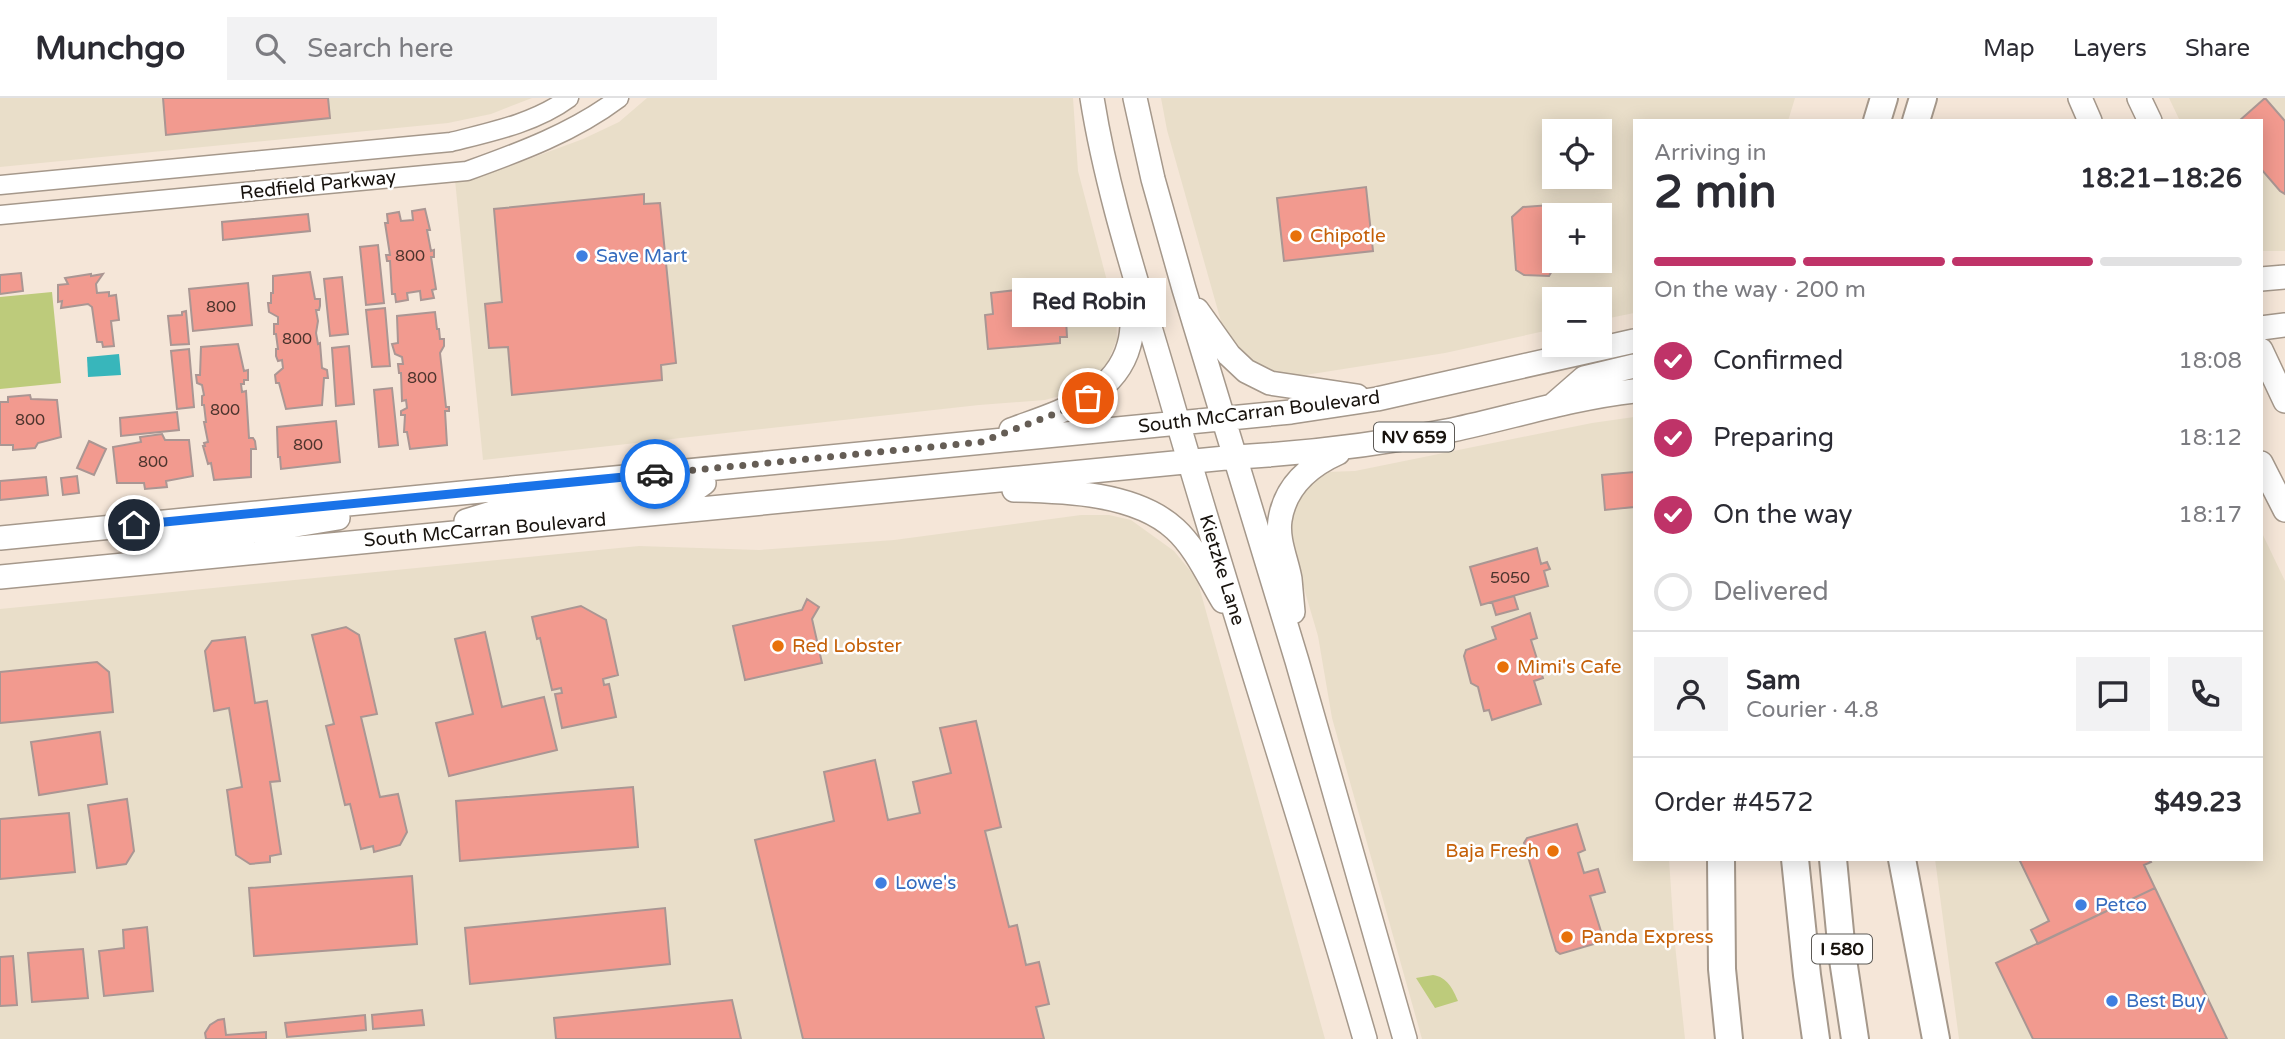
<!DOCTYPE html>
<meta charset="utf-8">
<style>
body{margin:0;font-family:"Varela Round",sans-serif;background:#f2f2f3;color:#2b2b33;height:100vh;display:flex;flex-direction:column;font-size:26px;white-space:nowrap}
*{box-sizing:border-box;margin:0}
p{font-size:23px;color:#7c7c81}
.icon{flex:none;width:38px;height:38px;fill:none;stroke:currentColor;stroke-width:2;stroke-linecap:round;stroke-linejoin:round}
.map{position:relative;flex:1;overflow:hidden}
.side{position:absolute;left:1633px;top:21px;width:630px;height:742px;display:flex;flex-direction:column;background:#fff;border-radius:0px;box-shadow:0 4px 18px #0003}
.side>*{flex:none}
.controls{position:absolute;left:1542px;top:21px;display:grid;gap:14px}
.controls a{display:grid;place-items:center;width:70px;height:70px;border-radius:0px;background:#fff;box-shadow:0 4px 18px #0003;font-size:35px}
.pin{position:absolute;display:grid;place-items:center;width:60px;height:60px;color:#fff;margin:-30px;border:4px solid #fff;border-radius:50%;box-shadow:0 2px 7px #0007}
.courier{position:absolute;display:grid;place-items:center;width:70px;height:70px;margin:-35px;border:5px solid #1a73e8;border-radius:50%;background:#fff;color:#222;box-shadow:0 2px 9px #0007}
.bubble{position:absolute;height:49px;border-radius:0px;background:#fff;box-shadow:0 4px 18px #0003;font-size:23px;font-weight:700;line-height:49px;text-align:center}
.headline em{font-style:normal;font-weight:700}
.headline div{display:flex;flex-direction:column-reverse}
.headline{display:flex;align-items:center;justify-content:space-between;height:119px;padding:0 21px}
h1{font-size:46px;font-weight:700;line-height:52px}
.bar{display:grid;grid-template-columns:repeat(4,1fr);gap:10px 7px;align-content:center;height:84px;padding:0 21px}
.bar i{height:9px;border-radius:5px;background:#e1e1e2}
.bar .selected{background:#bf3368}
.bar p{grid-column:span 4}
.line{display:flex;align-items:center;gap:18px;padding:0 21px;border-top:2px solid #e1e1e2}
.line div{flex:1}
.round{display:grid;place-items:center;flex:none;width:74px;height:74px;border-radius:0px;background:#f2f2f3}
ol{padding:0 21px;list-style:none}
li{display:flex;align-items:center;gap:21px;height:77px}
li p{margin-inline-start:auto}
li .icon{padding:7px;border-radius:50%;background:#bf3368;color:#fff;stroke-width:4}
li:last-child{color:#7c7c81}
li i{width:38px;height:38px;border:4px solid #e1e1e2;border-radius:50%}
header{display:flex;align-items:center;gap:42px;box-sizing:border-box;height:98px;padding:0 35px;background:#fff;border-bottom:2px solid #e1e1e2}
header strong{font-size:33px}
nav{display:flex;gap:38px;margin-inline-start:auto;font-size:24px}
.search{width:490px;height:63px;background:#f2f2f3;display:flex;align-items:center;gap:18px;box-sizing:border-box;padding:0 24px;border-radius:0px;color:#7c7c81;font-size:26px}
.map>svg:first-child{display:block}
</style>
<header>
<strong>Munchgo</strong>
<div class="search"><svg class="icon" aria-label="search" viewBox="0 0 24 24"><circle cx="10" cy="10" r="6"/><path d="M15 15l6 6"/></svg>Search here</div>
<nav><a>Map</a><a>Layers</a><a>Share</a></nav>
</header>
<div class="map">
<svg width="2285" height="941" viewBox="0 0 2285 941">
<rect width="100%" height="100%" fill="#f5e6d8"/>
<!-- commercial -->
<path fill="#e9dec9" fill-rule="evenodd" d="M0 0H532L491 16 448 25 0 69Z
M647 0H1073L1078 73 1116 217 1117 241 1106 268 1081 292 1045 302 979 307 483 362 455 82 502 71 583 41 619 24Z
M1161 0H1795L1788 23H1634V215L1600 222V201H1554V231L1445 255 1299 278 1268 275 1247 261 1222 227 1167 32ZM1554 33H1600V79H1554ZM1554 117H1600V163H1554Z
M2169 0H2285V153H2261V23H2180Z
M1634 319V761H1669L1674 837 1685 941H1422L1332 620 1318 538 1290 443 1292 415 1307 387 1326 374 1355 373 1592 325Z
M1081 417H1109L1131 422 1174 453 1197 481 1325 941H0V511L639 448 759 452 894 442Z
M2261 433 2285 483V941H1959L1935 761H2261Z"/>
<!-- green -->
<path fill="#bdcb7b" d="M52 194 61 285 0 291V199Z
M1433 877C1447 879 1453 891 1458 903L1435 910 1416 880Z"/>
<!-- water -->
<path fill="#38b6bb" d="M119 256 121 277 88 279 87 259Z"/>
<!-- building -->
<path fill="#f29a8f" stroke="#aa9693" stroke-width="2" d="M163 0H328L330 20 166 37Z
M2265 0 2285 23V96L2280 93 2261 71V23H2239Z
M1366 89 1373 153 1284 163 1277 100Z
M644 96V106L660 105 676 265 661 267 662 282 512 297 508 249 489 250 485 206 502 204 494 111Z
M1550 107 1556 166 1549 178 1524 177 1516 172 1512 119 1523 109Z
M425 111 430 132H427L431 153 434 152V159H431L436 191 432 192 434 200 421 202 420 193 407 195 408 202 396 204 395 196H392L390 163H387L386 157H390L385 125H388L387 116 399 114 401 123 413 122 412 113Z
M308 116 310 133 223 142 222 124Z
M378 147 384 205 366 207 360 149Z
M310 174 315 201H320V208L319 212H316L318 223 316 235 318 246 320 245 322 270 327 272 328 280H324L322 307 286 311 279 285H276L275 277 283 270 282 262 278 263 276 258V251H278L276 236H274V226H278V219L269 214 268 205H271V195H273V178Z
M21 175 23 193 0 196V177Z
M91 176V178L103 176 96 186 97 195 109 194V198L116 197 119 222 111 223 114 248 103 249 102 244H97L92 209 88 206 61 210 62 203 58 204V187L68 186 65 180Z
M342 179 348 236 330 238 324 181Z
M248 185 252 227 193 233 189 191Z
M1074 185 1077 220 1066 221 1067 239H1060V245L988 251 985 217 993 216 991 195Z
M385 210 390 268 372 269 366 212Z
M186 213 189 246 171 247 168 218 182 217V214Z
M435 214 437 231H439L440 241H444V248L440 255 446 309H449V313H445L447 347 410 351 407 334H404L405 317H401V313L407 310 406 302 402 303 401 275H399L398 266H403L402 259 395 256 392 246 398 245 397 218Z
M238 246 244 273 248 272V282H244V286H241L242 294 246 293 249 340H253L255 343 256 351H251V379L214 382 211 365 208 366 203 348H205L204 345 208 344 204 324H206L204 307H202V298L204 297 202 287 197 285 196 277H200L201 249Z
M349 248 354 306 336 308 332 250Z
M189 251 194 309 177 311 171 253Z
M392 290 398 347 379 349 374 292Z
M30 297 31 301 57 302 61 339 38 345 35 350 13 352V347H0V304H8V299Z
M177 314 179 332 121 338 120 320Z
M336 323 340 364 281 371 280 359H278L277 329Z
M162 336 165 342H189L193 378 166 383 167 389 145 391 144 385H117L113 349 141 344 140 339Z
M89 343 106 351 94 377 77 370Z
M1634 374V409L1605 412 1602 377Z
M77 378 79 395 63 397 61 380Z
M46 379 48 397 0 402V383Z
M1537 450 1541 466 1547 464 1550 471 1544 473 1548 488 1481 507 1470 469Z
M1514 498 1518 511 1496 517 1492 504Z
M807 501 819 509 812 521 822 565 745 582 733 528 802 512Z
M581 508 606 522 618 577 603 581 604 587 609 586 616 619 562 630 555 596 562 595 561 590 552 592 540 540 537 541 532 519Z
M1530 515 1537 540 1531 542 1543 580 1534 583 1541 606 1492 622 1489 612 1484 613 1478 589 1471 585 1464 558 1466 552 1496 541 1492 529Z
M346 529 359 537 377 616 361 619 380 699 398 696 407 734 400 747 374 754 373 748 361 751 350 706 345 707 326 628 334 626 312 537Z
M485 534 502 609 544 599 557 652 449 678 436 625 473 616 455 541Z
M245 539 255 605 267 603 280 683 270 684 281 756 270 758V764L250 766 236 757 227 692 242 689 229 610 214 613 205 553 212 543Z
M97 564 109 574 113 614 0 625V574Z
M976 623 1001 729 985 733 1009 829 1017 827 1026 867 1039 864 1049 906 1036 909 1044 941H803L755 742 834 723 824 674 875 662 888 722 920 715 913 684 951 675 940 630Z
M100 634 107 686 39 697 31 644Z
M633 689 638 749 460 763 456 703Z
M127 701 134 753 126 766 97 770 88 707Z
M69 715 75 774 0 781V721Z
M1577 726 1585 752 1578 755 1584 775 1598 771 1605 794 1590 798 1604 843 1560 856 1556 853 1524 745 1527 740Z
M2019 761H2149L2151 764 2144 767 2155 790 2038 846 2031 832 2049 823Z
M412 778 417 846 254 858 249 790Z
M2155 790 2227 941H2033L1996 865Z
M665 810 670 866 470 886 465 830Z
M147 829 153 893 104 898 99 853 124 850 123 832Z
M83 851 88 900 32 904 28 855Z
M13 858 17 907 0 908V859Z
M732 902 741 941H556L554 920Z
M422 912 424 927 373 931 372 917Z
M365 917 366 932 287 939 285 925Z
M224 921 226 937 266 934V941H206L205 935 210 927 218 922Z"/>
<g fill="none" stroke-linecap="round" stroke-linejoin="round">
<!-- minor casing -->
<g stroke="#a5988b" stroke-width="21">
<path id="minor" d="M0 87 451 44C491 34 535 25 569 0
M0 117 467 73C520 54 574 34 619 0"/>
</g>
<!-- major casing -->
<g stroke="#a5988b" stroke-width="26">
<path id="major" d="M1092 0C1108 101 1142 199 1170 297 1232 513 1303 726 1365 941
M1135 0 1153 81 1184 191 1297 563 1405 941
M2080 0 2090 23
M2139 0 2150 23
M2261 181 2285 179
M1197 212 1229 257 1246 273 1270 285 1357 298
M2261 230 2285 227
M2261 252 2285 303
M1553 307 1584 280 1634 268
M1011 332C1056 315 1115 300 1129 247 1134 230 1132 210 1131 193
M2261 365 2285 412
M1014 392C1065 393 1136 395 1175 431 1196 450 1209 480 1223 503
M466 423 495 414 693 393 704 385 702 372
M0 440 1291 314 1377 301 1634 243
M157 463 165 447 173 442 266 432 338 420
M0 479 1236 359C1309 355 1381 346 1452 332 1513 319 1572 300 1634 293
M1293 514C1292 503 1291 492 1290 481 1287 463 1277 442 1280 422 1285 389 1309 368 1338 355"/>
</g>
<!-- highway casing -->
<g stroke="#a5988b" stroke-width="30">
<path id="highway" d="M1877 23 1884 0
M1916 23 1923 0
M1721 761 1722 871 1729 941
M1795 761 1807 877 1816 941
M1833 761 1842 855 1855 941
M1902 761 1936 941"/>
</g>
<!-- minor -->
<use href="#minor" stroke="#fff" stroke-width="18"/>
<!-- major -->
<use href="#major" stroke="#fff" stroke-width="23"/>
<!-- highway -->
<use href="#highway" stroke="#fff" stroke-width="26"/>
</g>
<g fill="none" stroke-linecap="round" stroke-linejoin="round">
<!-- done -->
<path stroke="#655d55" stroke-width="7" stroke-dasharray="0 12.6" d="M655 376 981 344 1065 312 1088 300"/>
<!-- route -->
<path stroke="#1a73e8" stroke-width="9" d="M134 427 655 376"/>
</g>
<!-- markers -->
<g fill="#e8710a" stroke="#fff" stroke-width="2.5">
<circle cx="1296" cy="138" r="7"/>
<circle cx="778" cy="548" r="7"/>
<circle cx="1503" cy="569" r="7"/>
<circle cx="1553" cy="753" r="7"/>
<circle cx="1567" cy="839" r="7"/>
</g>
<g fill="#3f7fe0" stroke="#fff" stroke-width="2.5">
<circle cx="582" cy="158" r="7"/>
<circle cx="881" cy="785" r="7"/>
<circle cx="2081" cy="807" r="7"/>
<circle cx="2112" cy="903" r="7"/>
</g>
<g text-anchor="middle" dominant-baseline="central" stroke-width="5" stroke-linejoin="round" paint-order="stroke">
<!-- number labels -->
<g font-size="16" fill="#4e352e">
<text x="410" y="158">800</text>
<text x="221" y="209">800</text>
<text x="297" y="241">800</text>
<text x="422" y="280">800</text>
<text x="225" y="312">800</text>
<text x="30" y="322">800</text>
<text x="308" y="347">800</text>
<text x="153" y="364">800</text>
<text x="1510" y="480">5050</text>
</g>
<!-- shield labels -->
<g fill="#fff" stroke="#5d5a56" stroke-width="2">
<rect x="1374" y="324.5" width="80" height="29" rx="5"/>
<rect x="1812" y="836.5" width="60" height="29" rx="5"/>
</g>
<g font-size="18" font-weight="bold" fill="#18130e">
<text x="1414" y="339">NV 659</text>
<text x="1842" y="851">I 580</text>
</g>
<!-- street labels -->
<g font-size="19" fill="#18130e" stroke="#fff">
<text transform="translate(318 87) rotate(-6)">Redfield Parkway</text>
<text transform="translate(1259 314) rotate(-7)">South McCarran Boulevard</text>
<text transform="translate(485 432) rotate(-5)">South McCarran Boulevard</text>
<text transform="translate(1222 472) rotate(73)">Kietzke Lane</text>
</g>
<!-- food labels -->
<g font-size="19" fill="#c56008" stroke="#fff" text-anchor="start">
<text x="1310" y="138">Chipotle</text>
<text x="792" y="548">Red Lobster</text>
<text x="1517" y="569">Mimi's Cafe</text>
<text x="1539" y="753" text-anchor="end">Baja Fresh</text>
<text x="1581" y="839">Panda Express</text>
</g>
<!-- shop labels -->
<g font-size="19" fill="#366cbe" stroke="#fff" text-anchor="start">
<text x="596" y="158">Save Mart</text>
<text x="895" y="785">Lowe's</text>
<text x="2095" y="807">Petco</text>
<text x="2126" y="903">Best Buy</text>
</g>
</g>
</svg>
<div class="controls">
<a><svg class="icon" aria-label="locate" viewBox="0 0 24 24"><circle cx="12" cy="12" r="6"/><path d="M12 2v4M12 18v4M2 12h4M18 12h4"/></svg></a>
<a>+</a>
<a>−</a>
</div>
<div class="pin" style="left:1088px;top:300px;background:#ea580c"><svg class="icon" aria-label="bag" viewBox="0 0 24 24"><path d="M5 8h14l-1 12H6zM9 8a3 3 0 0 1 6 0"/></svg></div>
<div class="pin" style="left:134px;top:427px;background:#1f2937"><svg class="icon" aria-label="home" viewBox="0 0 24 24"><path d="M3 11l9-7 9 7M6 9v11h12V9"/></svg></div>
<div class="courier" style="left:655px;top:376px"><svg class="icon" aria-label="car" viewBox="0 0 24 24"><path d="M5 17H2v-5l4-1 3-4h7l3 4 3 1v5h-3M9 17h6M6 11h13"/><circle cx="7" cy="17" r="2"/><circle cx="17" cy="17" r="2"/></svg></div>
<div class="bubble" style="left:1012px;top:180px;width:154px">Red Robin</div>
<section class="side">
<div class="headline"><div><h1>2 min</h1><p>Arriving in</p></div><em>18:21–18:26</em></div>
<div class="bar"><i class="selected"></i><i class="selected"></i><i class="selected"></i><i></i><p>On the way · 200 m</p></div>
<ol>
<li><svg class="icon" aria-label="check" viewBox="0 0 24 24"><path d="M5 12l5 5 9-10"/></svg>Confirmed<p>18:08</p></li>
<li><svg class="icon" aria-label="check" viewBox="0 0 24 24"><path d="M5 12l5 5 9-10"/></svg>Preparing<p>18:12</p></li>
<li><svg class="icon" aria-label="check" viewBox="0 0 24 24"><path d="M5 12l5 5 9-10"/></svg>On the way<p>18:17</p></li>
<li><i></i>Delivered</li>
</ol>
<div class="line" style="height:126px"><a class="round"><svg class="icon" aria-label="person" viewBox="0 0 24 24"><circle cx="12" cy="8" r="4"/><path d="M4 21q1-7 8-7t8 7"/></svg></a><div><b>Sam</b><p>Courier · 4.8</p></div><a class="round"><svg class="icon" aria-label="chat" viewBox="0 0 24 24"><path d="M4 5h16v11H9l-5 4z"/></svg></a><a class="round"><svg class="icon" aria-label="phone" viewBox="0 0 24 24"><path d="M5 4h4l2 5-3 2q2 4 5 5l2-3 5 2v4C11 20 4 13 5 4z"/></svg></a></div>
<div class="line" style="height:91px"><div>Order #4572</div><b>$49.23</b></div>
</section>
</div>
